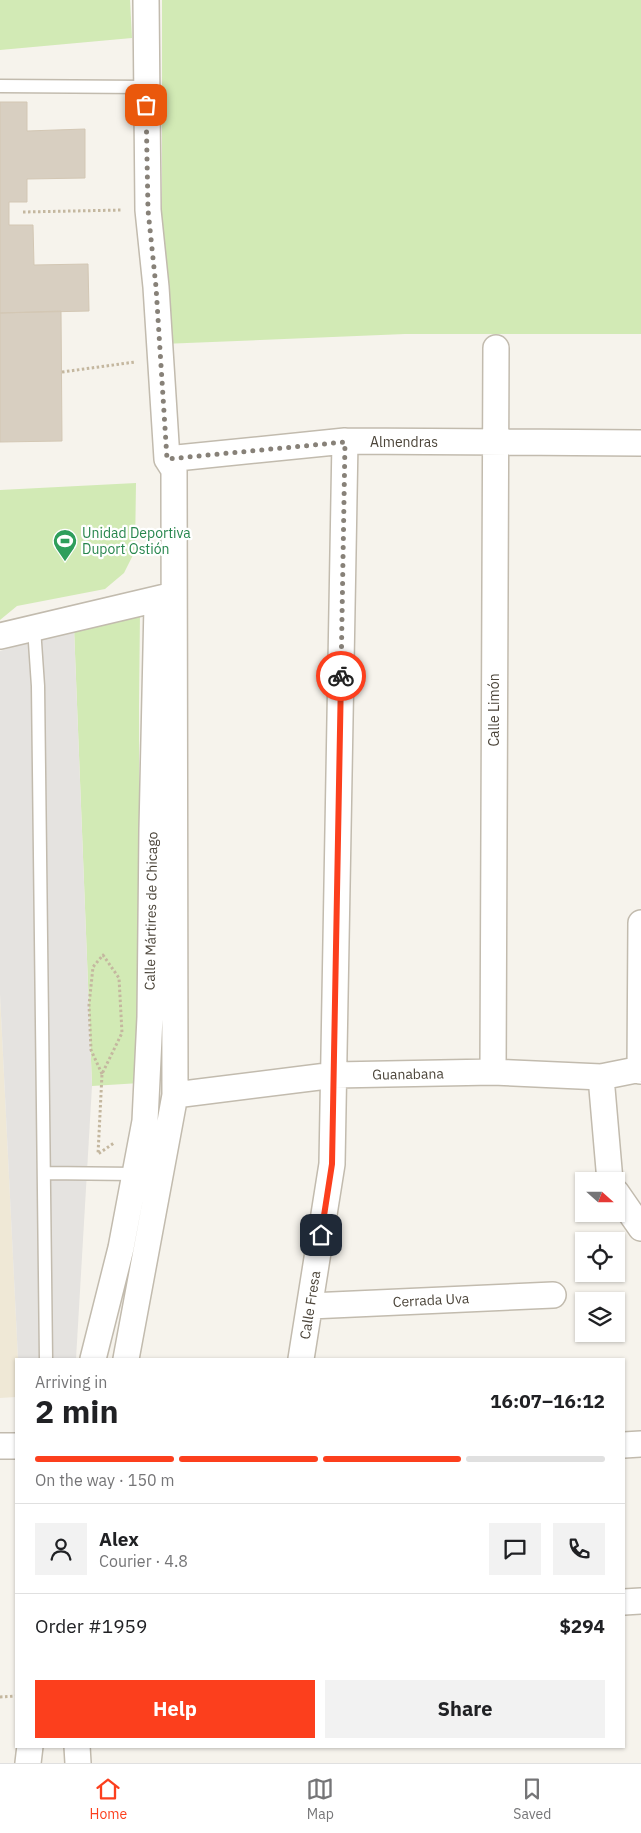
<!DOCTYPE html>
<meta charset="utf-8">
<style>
body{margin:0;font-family:"IBM Plex Sans",sans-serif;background:#f2f2f2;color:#202124;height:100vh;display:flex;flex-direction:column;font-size:19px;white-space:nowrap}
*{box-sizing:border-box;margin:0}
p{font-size:16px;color:#757577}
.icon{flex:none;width:28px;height:28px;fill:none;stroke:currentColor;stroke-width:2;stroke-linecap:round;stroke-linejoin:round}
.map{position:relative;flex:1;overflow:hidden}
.side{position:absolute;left:15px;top:1358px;width:610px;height:390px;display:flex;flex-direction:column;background:#fff;border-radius:0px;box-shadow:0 1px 4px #0004}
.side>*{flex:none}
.needle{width:32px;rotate:111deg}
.fabs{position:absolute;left:575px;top:1172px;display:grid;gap:10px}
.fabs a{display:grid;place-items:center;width:50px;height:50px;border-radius:0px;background:#fff;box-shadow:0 1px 4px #0004;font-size:25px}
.pin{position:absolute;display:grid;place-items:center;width:42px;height:42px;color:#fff;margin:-21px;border-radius:10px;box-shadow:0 2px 8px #0006}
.courier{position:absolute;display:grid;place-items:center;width:50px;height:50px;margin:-25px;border:4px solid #fc3f1d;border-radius:50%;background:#fff;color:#222;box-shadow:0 1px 6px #0007}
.summary em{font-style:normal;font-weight:700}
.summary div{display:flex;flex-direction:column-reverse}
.summary{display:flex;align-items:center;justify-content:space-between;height:85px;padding:0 20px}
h1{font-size:32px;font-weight:700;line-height:38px}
.bar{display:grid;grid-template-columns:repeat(4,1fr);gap:8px 5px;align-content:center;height:60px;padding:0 20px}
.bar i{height:6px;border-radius:4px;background:#e0e0e0}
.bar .active{background:#fc3f1d}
.bar p{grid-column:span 4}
.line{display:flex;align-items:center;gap:12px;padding:0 20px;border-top:1px solid #e0e0e0}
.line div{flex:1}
.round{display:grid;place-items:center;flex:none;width:52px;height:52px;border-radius:0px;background:#f2f2f2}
.primary-button{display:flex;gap:10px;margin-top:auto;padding:10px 20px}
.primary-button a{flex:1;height:58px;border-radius:0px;background:#fc3f1d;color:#fff;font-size:20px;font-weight:700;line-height:58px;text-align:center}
.primary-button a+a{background:#f2f2f2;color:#202124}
.tabs{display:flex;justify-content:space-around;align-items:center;height:70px;border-top:1px solid #e0e0e0;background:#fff;font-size:14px;color:#757577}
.tabs a{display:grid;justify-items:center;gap:2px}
.tabs .active{color:#fc3f1d}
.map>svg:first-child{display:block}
</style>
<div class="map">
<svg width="641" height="1763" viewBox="0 0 641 1763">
<rect width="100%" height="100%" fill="#f6f3ec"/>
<!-- education -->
<path fill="#efe8d6" d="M0 994 18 1359H16V1397L0 1398Z"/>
<!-- green -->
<path fill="#d2eab5" d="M0 0H130L132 38 0 50Z
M162 0H641V334H405L162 344Z
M136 483 135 551 124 573 105 589 17 606 0 620V490Z
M140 612 139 707 140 1083 92 1086 74 628Z"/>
<!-- parking -->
<path fill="#e5e3e0" d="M74 628 92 1086 76 1359H18L0 994V651Z"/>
<!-- building -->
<path fill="#d8cfc1" stroke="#d3c7b4" d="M0 102H27V131L85 129V178L27 179V202H9V225H33L34 265 88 264 89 311 0 313Z
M61 311 62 441 0 442V313Z"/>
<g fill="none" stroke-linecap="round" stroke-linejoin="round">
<!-- service casing -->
<g stroke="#c2bbae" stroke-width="15">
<path id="service" d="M0 86 146 87
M34 628 38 686 46 1359
M44 1173 135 1174"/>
</g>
<!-- minor casing -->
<g stroke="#c2bbae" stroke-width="28">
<path id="minor" d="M167 459 345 441 641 443
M0 636 174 595
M640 1071 641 923
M493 1072 496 348
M601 1077 610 1181
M175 1095 335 1075 493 1072 601 1077 641 1069
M616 1192 641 1228
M310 1306 553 1295
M93 1359 121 1248 145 1121 150 1017 152 830 157 605
M126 1359 175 1095 174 470 167 459 156 287 148 210 146 0
M301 1359 332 1164 345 441
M624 1445 641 1444
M0 1446H16
M624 1602 641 1601
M77 1746 78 1763
M28 1763 30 1746"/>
</g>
<!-- path -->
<path stroke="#c4b79f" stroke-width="3" stroke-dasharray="2.5 2.5" stroke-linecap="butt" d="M23 212 122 210
M62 372 135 362
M102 1074 91 1050 89 1005 93 967 103 955 119 978 122 1033 102 1074 98 1154 114 1143
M0 1697 16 1696"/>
<!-- service -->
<use href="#service" stroke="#fff" stroke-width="12"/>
<!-- minor -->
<use href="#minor" stroke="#fff" stroke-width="25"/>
</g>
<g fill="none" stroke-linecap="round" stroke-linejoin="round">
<!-- done -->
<path stroke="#878178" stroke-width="5" stroke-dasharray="0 9" d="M146 105 148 210 156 287 167 459 345 442 341 676"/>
<!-- route -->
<path stroke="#fc3f1d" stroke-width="6" d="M321 1235 332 1164 341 676"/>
</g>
<!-- icons -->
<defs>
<g id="stadium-pin" transform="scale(1.25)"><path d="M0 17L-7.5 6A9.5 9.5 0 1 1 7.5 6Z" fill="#2e9e5b" stroke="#fff"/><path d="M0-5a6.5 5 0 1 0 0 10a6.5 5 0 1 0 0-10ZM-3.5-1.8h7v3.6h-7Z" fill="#fff"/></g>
</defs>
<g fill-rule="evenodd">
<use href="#stadium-pin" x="65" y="541"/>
</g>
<g text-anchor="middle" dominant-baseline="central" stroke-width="4.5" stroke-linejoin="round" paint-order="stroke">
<!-- street labels -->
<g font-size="14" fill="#4b4439" stroke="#fff">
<text x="404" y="442">Almendras</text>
<text transform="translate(494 710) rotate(-90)">Calle Limón</text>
<text transform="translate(151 911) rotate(-89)">Calle Mártires de Chicago</text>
<text transform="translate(408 1074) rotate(-1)">Guanabana</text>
<text transform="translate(431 1300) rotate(-3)">Cerrada Uva</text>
<text transform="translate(310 1305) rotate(-81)">Calle Fresa</text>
</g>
<!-- leisure labels -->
<g font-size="14" fill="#27864d" stroke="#fff" text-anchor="start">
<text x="82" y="533">Unidad Deportiva<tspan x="82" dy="16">Duport Ostión</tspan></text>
</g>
</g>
</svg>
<div class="fabs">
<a><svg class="needle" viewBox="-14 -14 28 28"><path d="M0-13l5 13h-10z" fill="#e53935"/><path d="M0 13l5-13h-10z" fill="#757577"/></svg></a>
<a><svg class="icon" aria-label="locate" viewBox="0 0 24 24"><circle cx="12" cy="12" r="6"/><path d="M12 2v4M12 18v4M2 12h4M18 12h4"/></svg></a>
<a><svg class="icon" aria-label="layers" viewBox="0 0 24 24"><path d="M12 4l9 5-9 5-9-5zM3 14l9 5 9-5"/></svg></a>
</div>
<div class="pin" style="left:146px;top:105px;background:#ea580c"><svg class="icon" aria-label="bag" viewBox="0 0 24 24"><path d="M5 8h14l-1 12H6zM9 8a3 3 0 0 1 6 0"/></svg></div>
<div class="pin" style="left:321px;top:1235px;background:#1f2937"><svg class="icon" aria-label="home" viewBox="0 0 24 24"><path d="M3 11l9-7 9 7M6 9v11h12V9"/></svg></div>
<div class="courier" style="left:341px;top:676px"><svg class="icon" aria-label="bike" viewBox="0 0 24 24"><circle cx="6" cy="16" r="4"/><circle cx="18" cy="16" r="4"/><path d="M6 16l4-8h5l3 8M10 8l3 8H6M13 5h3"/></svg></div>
<section class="side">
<div class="summary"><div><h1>2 min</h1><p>Arriving in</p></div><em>16:07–16:12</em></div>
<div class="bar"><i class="active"></i><i class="active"></i><i class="active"></i><i></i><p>On the way · 150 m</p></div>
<div class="line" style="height:90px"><a class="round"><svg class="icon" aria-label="person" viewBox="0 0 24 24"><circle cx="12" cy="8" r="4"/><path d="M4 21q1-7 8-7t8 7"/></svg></a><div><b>Alex</b><p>Courier · 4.8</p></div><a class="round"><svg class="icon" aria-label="chat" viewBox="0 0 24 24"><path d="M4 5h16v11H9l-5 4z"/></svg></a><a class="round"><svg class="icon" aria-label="phone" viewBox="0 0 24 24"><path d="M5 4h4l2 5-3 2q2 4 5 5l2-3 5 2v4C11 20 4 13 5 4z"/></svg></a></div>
<div class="line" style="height:65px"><div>Order #1959</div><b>$294</b></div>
<div class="primary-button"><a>Help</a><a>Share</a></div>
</section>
</div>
<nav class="tabs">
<a class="active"><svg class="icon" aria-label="home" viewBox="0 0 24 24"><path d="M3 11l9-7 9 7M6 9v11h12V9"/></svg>Home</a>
<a><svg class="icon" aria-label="map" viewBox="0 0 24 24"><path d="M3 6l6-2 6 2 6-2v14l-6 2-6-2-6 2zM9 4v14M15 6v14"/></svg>Map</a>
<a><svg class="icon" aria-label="saved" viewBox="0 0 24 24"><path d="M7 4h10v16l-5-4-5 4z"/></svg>Saved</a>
</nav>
